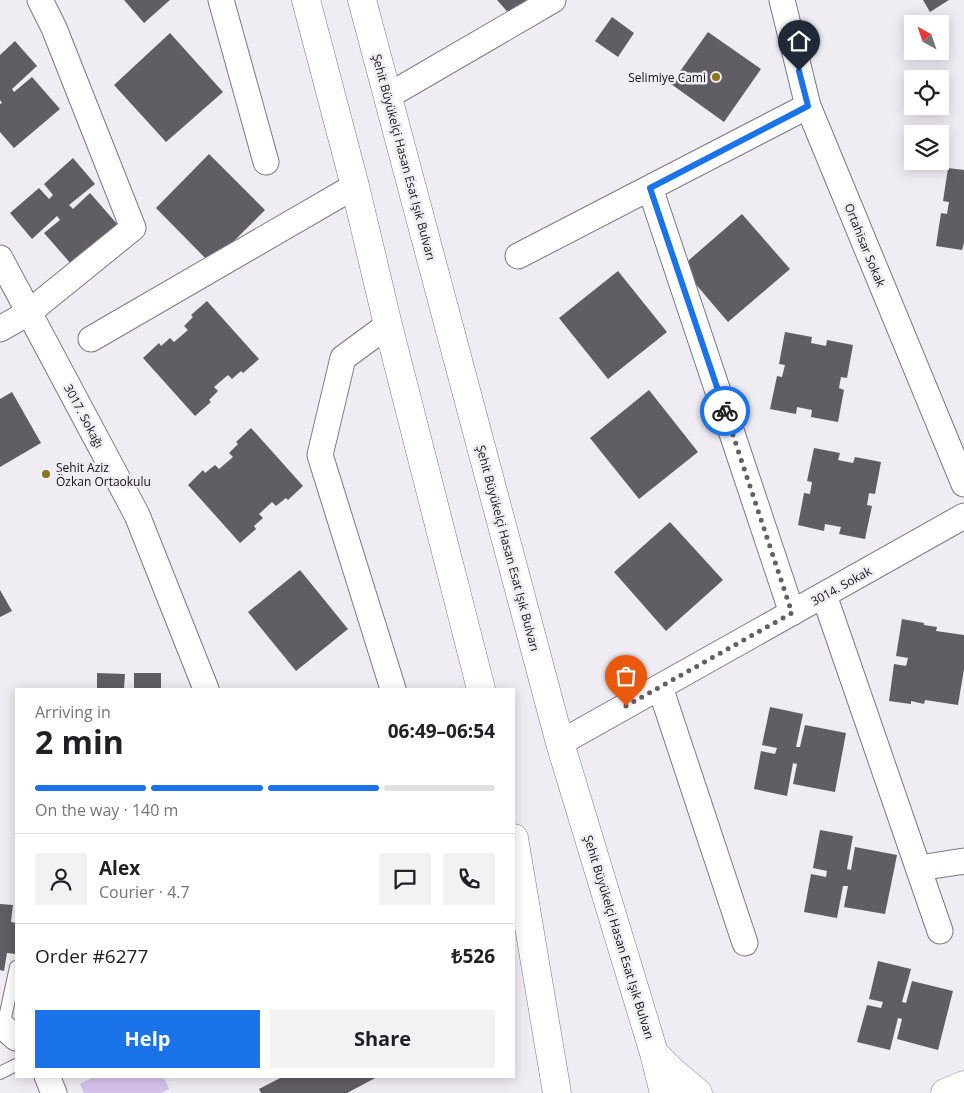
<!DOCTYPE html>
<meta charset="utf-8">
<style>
body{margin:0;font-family:"Open Sans",sans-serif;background:#f2f2f2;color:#202124;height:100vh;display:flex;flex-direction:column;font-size:19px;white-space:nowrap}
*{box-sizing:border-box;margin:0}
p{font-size:16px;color:#757577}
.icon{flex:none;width:28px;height:28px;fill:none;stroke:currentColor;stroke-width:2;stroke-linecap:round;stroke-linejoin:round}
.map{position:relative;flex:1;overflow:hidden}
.side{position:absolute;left:15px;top:688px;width:500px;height:390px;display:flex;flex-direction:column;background:#fff;border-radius:0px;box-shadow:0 2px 12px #0003}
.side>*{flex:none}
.needle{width:32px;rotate:320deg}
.fabs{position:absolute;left:904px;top:15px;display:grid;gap:10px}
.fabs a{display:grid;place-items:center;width:45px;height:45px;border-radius:0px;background:#fff;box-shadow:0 2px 12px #0003;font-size:25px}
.pin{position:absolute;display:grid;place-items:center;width:42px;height:42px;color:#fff;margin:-51px -21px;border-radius:50% 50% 50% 0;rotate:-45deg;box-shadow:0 0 5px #0007}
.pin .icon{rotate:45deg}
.courier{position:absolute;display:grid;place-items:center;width:50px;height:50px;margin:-25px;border:4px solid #1a73e8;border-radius:50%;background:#fff;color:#222;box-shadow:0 1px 6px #0007}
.summary em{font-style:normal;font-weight:700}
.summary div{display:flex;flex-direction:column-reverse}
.summary{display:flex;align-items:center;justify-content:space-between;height:85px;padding:0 20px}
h1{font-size:32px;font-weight:700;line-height:38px}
.bar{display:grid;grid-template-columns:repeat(4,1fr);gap:8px 5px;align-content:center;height:60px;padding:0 20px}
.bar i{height:6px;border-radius:4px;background:#e0e0e0}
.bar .active{background:#1a73e8}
.bar p{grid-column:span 4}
.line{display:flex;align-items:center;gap:12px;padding:0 20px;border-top:1px solid #e0e0e0}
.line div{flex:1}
.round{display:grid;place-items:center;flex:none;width:52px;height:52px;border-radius:0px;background:#f2f2f2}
.button{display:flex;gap:10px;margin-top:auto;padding:10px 20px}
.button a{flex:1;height:58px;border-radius:0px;background:#1a73e8;color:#fff;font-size:20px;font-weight:700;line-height:58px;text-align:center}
.button a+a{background:#f2f2f2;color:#202124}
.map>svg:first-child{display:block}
</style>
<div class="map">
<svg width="964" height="1093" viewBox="0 0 964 1093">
<rect width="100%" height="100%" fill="#efecf3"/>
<!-- green -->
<path fill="#d6c3ec" d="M96 1076H163L169 1089 161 1093H84L80 1084Z"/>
<!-- building -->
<path fill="#605e64" d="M124 0H170L144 23Z
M497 0H532L513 18Z
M923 0H949L930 12Z
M612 17 634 33 618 57 595 41Z
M708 32 761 69 724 122 671 84Z
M170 33 223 92 166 142 114 85Z
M15 41 37 66 12 89 14 92 32 77 60 109 14 148 0 132V104L2 103 0 100V55Z
M209 154 265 210 211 264 156 208Z
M73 158 95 184 69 205 73 209 90 193 118 225 72 265 44 233 60 220 57 216 32 239 10 213 39 188 49 199 53 195 44 184Z
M948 168 964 170V243L962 250 936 246 941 213 947 214 949 202 943 201Z
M742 214 790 269 728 322 681 267Z
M618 271 667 332 608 379 559 318Z
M207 301 259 359 243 373 241 371 232 379 228 375 214 387 218 391 209 400 211 402 195 416 143 358 159 343 161 346 170 338 174 342 188 330 184 326 193 317 191 315Z
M785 332 812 337 811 343 826 346 827 340 853 345 847 378 841 377 839 388 844 390 838 422 811 417 812 410 797 407 796 414 770 409 777 376 782 377 785 365 779 364Z
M649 390 698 452 639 499 590 438Z
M12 392 41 443 0 467V399Z
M251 428 303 486 288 500 286 498 276 506 272 502 259 514 263 518 254 526 256 529 240 543 188 485 203 470 205 473 215 465 219 469 233 457 229 453 238 444 236 442Z
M814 448 840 453 838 460 853 463 855 457 881 462 875 494 869 493 867 505 872 506 865 539 839 534 841 527 825 524 824 531 798 525 804 493 810 494 812 482 807 481Z
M670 522 723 580 666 631 614 572Z
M300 570 348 629 296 671 248 612Z
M0 590 12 611 0 617Z
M902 619 924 623V625L937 627 936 631 964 635V669L958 705 925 700 924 704 911 701V704L889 701 894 664 906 666 908 658 896 656Z
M97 673 125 674 124 689H97Z
M134 673H161V689H134Z
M770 707 803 714 796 747H800L805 725 846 733 835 792 793 784 797 764 793 763 787 796 754 789 761 751 775 754 777 748 762 745Z
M820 830 853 836 847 869 851 870 855 847 897 855 885 914 844 907 848 886H843L837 918 804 912 811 874 826 877 827 871 813 868Z
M0 904 13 905 11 922 16 923 15 954 7 953 4 971 0 970Z
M878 961 911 969 902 1002 906 1003 912 981 953 991 938 1050 897 1039 902 1019 898 1018 890 1050 857 1042 867 1005 881 1008 883 1002 869 999Z
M284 1076H379L347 1093H261L259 1089Z"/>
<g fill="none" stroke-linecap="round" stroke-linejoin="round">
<!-- lane casing -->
<g stroke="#7c7a80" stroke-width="14">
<path id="lane" d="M3 1027 16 967
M0 1073 16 1065"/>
</g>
<!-- street casing -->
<g stroke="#7c7a80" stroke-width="27">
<path id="street" d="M221 0 266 162
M782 0 808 106 964 484
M388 96 553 0
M650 188 792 613
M518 256 808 106
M0 258 137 515 206 689
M388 325 343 358 320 455 393 689
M0 329 28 313 133 228 54 28 40 0
M91 339 355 186
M824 595 940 931
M660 687 745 943
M560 743 964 516
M919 868 964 861
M0 1024 16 1038
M47 1076 54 1093"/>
</g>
<!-- primary casing -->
<g stroke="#7c7a80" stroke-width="29">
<path id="primary" d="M306 0 355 186 388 325 481 689
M362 0 560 743 654 1053 664 1093
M514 838 557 1093
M655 1054 672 1071 698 1093
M945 1093 964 1085"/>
</g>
<!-- lane -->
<use href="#lane" stroke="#fff" stroke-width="12"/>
<!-- street -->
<use href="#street" stroke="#fff" stroke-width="25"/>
<!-- primary -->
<use href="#primary" stroke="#fff" stroke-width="28"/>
</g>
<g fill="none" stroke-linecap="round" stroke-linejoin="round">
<!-- done -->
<path stroke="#616063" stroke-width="5" stroke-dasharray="0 9" d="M626 706 792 613 725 411"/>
<!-- route -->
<path stroke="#1a73e8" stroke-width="6" d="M725 411 650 188 808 106 799 71"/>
</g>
<!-- markers -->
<g fill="#8a771b" stroke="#efecf3" stroke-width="2">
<circle cx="716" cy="77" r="5"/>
<circle cx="46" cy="474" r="5"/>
</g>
<g text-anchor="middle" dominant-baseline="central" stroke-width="5" stroke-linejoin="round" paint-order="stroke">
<!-- poi labels -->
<g font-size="12" fill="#151416" stroke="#efecf3" text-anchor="end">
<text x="706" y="77">Selimiye Cami</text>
<text x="56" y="467" text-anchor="start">Şehit Aziz<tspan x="56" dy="14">Özkan Ortaokulu</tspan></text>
</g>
<!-- street labels -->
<g font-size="12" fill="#151416" stroke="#efecf3">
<text transform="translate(404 157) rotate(75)">Şehit Büyükelçi Hasan Esat Işık Bulvarı</text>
<text transform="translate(865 245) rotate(68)">Ortahisar Sokak</text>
<text transform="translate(84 416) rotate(62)">3017. Sokağı</text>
<text transform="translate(508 548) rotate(75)">Şehit Büyükelçi Hasan Esat Işık Bulvarı</text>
<text transform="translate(841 586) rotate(-29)">3014. Sokak</text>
<text transform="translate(619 937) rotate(73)">Şehit Büyükelçi Hasan Esat Işık Bulvarı</text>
</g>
</g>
</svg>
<div class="fabs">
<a><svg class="needle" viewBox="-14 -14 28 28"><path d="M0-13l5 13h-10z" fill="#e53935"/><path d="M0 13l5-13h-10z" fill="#757577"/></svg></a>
<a><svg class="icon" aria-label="locate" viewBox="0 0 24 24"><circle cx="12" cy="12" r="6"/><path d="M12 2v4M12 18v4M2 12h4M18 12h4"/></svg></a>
<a><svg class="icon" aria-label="layers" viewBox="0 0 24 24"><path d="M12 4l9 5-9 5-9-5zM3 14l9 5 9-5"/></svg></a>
</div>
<div class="pin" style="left:626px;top:706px;background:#ea580c"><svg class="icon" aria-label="bag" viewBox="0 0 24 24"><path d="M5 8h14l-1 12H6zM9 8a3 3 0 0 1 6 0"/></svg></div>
<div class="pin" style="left:799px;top:71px;background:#1f2937"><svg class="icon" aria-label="home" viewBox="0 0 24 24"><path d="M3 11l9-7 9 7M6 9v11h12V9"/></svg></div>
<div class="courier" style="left:725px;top:411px"><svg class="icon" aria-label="bike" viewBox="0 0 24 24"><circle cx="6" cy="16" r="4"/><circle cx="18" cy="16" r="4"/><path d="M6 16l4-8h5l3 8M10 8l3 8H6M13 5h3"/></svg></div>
<section class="side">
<div class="summary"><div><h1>2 min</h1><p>Arriving in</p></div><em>06:49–06:54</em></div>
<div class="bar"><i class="active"></i><i class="active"></i><i class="active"></i><i></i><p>On the way · 140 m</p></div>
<div class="line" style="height:90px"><a class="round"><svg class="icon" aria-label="person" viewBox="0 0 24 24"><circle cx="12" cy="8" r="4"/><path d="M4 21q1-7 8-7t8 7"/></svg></a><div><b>Alex</b><p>Courier · 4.7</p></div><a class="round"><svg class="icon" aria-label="chat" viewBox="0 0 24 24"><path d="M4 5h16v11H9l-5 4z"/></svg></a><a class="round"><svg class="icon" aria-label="phone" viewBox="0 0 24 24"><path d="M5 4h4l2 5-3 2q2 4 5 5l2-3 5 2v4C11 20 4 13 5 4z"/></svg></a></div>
<div class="line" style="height:65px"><div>Order #6277</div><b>₺526</b></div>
<div class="button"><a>Help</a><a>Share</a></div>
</section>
</div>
